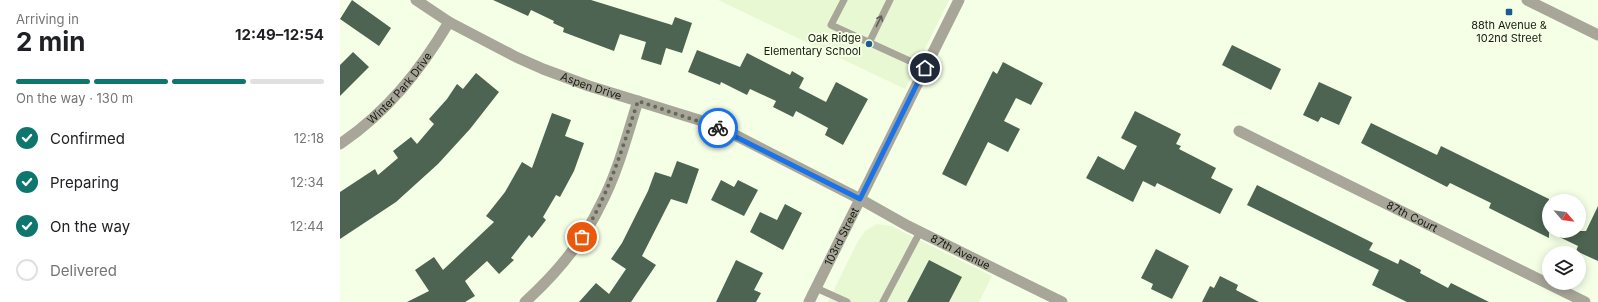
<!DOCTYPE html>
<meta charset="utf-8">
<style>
body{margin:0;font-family:Inter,sans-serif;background:#f2f2f2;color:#202124;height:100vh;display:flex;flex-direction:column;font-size:15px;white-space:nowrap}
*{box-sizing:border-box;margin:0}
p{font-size:13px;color:#757577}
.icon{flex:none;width:22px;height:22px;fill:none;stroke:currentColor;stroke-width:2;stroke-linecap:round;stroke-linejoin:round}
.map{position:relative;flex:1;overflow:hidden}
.sheet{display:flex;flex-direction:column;background:#fff;width:340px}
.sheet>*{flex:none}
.needle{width:26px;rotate:118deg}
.fabs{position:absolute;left:1202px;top:194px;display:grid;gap:8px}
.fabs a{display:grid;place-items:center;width:44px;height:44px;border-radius:50%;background:#fff;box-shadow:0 2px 10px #0003;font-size:20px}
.pin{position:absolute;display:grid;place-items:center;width:34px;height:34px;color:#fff;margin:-17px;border:2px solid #fff;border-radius:50%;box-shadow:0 1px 4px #0007}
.courier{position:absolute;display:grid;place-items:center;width:40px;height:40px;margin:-20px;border:3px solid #1a73e8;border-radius:50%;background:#fff;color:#222;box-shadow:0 1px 5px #0007}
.summary em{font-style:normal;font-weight:700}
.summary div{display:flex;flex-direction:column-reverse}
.summary{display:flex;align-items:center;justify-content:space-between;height:68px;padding:0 16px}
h1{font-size:26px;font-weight:700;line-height:30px}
.bar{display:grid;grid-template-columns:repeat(4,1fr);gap:6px 4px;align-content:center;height:48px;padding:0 16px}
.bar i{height:5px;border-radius:3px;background:#e0e0e0}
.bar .on{background:#0f766e}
.bar p{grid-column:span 4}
ol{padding:0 16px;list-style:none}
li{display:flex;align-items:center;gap:12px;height:44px}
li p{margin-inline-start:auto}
li .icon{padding:4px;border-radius:50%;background:#0f766e;color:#fff;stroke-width:4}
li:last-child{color:#757577}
li i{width:22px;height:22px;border:2px solid #e0e0e0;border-radius:50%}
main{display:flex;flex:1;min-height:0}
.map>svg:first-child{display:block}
</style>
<main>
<section class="sheet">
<div class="summary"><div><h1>2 min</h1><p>Arriving in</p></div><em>12:49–12:54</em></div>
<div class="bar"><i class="on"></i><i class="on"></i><i class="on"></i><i></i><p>On the way · 130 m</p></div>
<ol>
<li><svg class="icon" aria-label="check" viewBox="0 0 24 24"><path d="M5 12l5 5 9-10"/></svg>Confirmed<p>12:18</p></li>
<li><svg class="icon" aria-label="check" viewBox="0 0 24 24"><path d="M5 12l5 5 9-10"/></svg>Preparing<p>12:34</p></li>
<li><svg class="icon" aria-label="check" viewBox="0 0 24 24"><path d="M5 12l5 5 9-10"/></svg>On the way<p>12:44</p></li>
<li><i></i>Delivered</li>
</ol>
</section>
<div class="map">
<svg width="1258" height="302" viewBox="0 0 1258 302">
<rect width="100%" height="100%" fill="#f4ffe6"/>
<!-- built -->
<path fill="#e8f8d2" d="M378 0H609L565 89Z
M537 224 551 226 652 276 639 302H488L518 241 525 231Z"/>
<!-- building -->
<path fill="#4c6451" d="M12 0 51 28 39 46 0 19Z
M153 0H251L332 25 335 17 352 23 342 53 326 48 321 65 301 59 306 42 280 34 274 51 223 32 224 28 213 23 214 21 191 10 188 16Z
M892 45 941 69 931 90 882 65Z
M357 50 400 67 407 53 450 75 452 71 464 78 459 88 486 102 496 82 528 99 503 145 485 135 488 128 456 111 453 117 433 107 436 101 410 89 407 95 381 82 380 85 348 72Z
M13 52 29 67 0 96V65Z
M663 62 703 83 691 105 676 98 664 121 680 129 668 152 648 142 626 186 602 174 653 71 657 74Z
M136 73 159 92 130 129 98 164 56 202 0 239V192L35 169 38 175 58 158 53 151 71 137 77 144 94 124 89 119 107 99 117 84 123 89Z
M979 82 1012 97 999 125 981 117 978 122 963 115Z
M795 111 841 134 836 144 841 146 839 149 876 168 871 178 893 189 880 214 817 183 815 187 803 181 793 202 746 178 758 156 784 170 797 146 781 138Z
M212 113 231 120 225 136 244 143 234 171 220 197 216 195 203 217 206 220 192 238 189 235 171 258 174 260 159 274 147 261 125 281 135 296 125 302H67L89 291 75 270 94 257 103 270 154 222 146 216 165 192 182 162 192 168Z
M1031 123 1097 155 1101 146 1209 199V231H1246L1258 206V261L1236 251 1238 246 1209 232V238L1149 208 1151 203 1110 183 1107 187 1021 143Z
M337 161 359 169 347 204 331 199 302 256 316 265 291 302H239L256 283 269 294 286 269 271 259 282 243 308 191 315 172 331 177Z
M381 180 394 187 398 180 418 190 404 216 371 200Z
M917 185 1033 243 1029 250 1058 264 1060 259 1081 270 1080 273 1108 288 1111 283 1149 302H1067L1032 285 1039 270 907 205Z
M445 204 462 213 443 250 410 232 420 212 437 220Z
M816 249 849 266 832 299 811 289 813 284 801 278Z
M396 260 423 273 414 290 421 293 416 302H376Z
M589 260 622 277 609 302H567Z
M880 276 898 285 896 290 919 302H862L870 286 874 288Z"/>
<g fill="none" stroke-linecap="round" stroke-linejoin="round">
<!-- service -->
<path stroke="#a8a699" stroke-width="7" d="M504 0 491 25 585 68
M529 43 550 0
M476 288 507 302
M543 302 580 232"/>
<!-- minor -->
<g stroke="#a8a699" stroke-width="11">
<path id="s1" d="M76 0 109 22 176 57 203 69 249 86 359 120 395 135 520 199 568 226 722 302"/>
<path id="s2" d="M899 131 1245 302"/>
<path id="s3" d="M0 144C47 112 80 71 109 22"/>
<path d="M185 302C216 274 243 242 261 204 278 172 287 135 298 101"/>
</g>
<!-- tertiary -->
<g stroke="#a8a699" stroke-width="11">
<path d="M1187 0 1258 35"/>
<path id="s4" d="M469 302 619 0"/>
</g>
</g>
<!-- one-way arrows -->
<defs><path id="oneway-shaft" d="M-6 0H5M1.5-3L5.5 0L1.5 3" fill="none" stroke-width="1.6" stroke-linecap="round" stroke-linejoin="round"/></defs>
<use stroke="#5f6054" href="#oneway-shaft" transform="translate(539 21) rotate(-64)"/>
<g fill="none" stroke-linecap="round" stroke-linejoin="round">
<!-- done -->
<path stroke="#646a5b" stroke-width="4" stroke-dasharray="0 7.2" d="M242 237C269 194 282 149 298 101L378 128"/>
<!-- route -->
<path stroke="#1a73e8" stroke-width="5" d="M378 128 520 199 585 68"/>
</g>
<!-- markers -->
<g fill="#1a5b91" stroke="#f4ffe6" stroke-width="1.5">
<rect x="1165" y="8" width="8" height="8" rx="2"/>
<circle cx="529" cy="44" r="4"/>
</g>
<g text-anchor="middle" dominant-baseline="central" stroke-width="4" stroke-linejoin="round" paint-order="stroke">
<!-- poi labels -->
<g font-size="11" fill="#161a10" stroke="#f4ffe6">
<text x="1169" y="25">88th Avenue &amp;<tspan x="1169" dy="13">102nd Street</tspan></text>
<text x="521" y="38" text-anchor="end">Oak Ridge<tspan x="521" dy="13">Elementary School</tspan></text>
</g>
<!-- street labels -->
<g font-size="11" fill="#161a10" stroke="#f4ffe6">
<text stroke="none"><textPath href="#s1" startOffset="196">Aspen Drive</textPath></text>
<text stroke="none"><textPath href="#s3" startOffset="82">Winter Park Drive</textPath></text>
<text stroke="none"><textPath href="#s2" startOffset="193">87th Court</textPath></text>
<text stroke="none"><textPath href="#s4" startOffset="73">103rd Street</textPath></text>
<text stroke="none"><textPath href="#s1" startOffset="602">87th Avenue</textPath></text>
</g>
</g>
</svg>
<div class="fabs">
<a><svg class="needle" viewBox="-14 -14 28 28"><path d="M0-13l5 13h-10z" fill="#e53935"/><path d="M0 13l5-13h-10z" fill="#757577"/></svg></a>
<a><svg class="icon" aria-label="layers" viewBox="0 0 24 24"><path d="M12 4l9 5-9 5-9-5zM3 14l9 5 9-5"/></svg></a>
</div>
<div class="pin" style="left:242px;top:237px;background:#ea580c"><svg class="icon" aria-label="bag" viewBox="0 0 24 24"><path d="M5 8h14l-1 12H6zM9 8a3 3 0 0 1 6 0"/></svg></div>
<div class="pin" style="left:585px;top:68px;background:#1f2937"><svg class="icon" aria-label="home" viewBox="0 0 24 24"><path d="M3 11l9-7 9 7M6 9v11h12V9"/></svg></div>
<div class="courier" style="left:378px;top:128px"><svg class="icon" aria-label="bike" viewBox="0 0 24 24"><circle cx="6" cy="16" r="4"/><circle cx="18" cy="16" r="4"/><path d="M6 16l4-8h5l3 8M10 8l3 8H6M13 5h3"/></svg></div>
</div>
</main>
